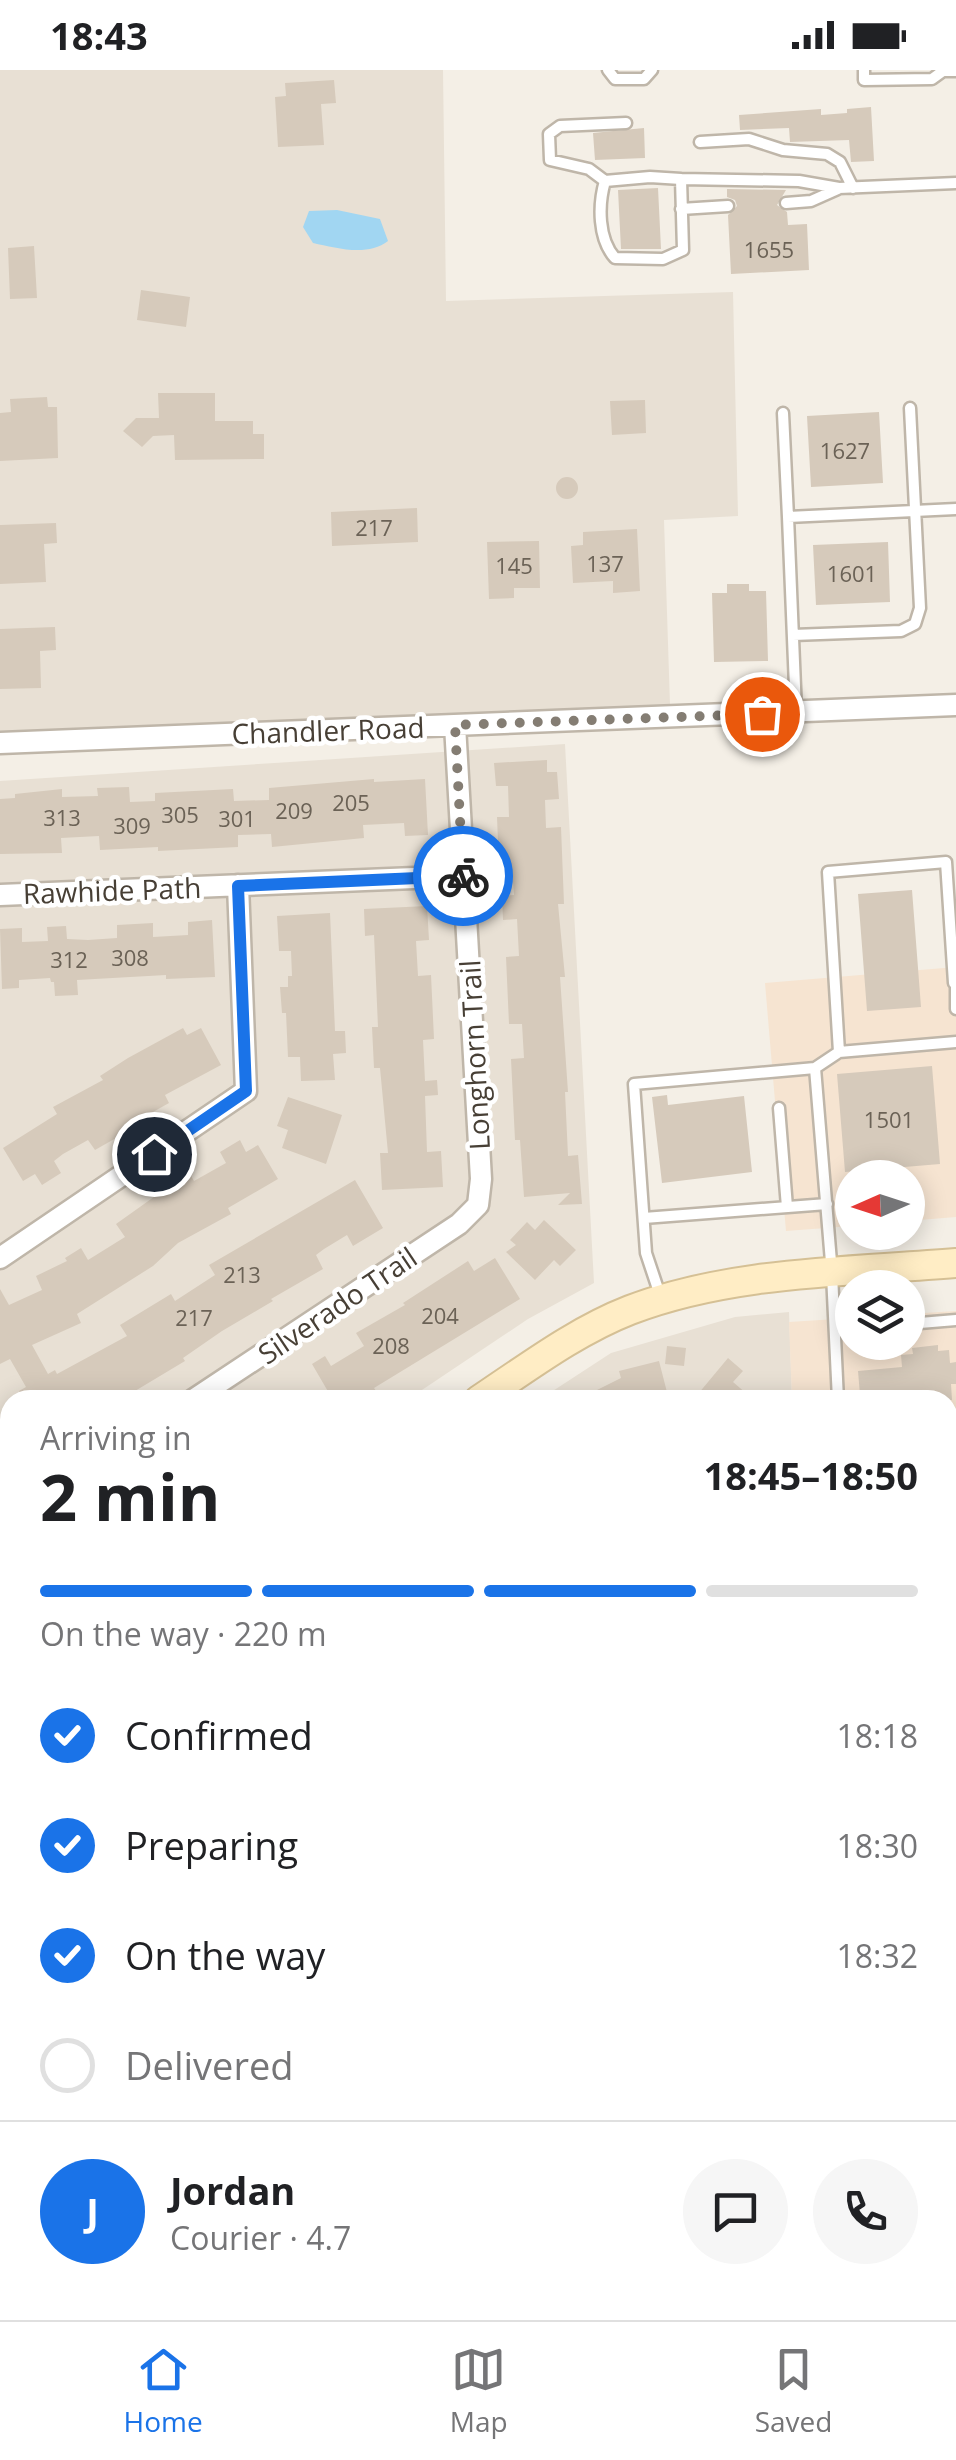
<!DOCTYPE html>
<meta charset="utf-8">
<style>
body{margin:0;font-family:"Open Sans",sans-serif;background:#f6f6f6;color:#202124;height:100vh;display:flex;flex-direction:column;font-size:38px;white-space:nowrap}
*{box-sizing:border-box;margin:0}
p{font-size:32px;color:#757577}
.icon{flex:none;width:55px;height:55px;fill:none;stroke:currentColor;stroke-width:2;stroke-linecap:round;stroke-linejoin:round}
.map{position:relative;flex:1;overflow:hidden}
.panel{position:absolute;left:0px;top:1320px;width:958px;height:930px;display:flex;flex-direction:column;background:#fff;border-radius:30px 30px 0 0;box-shadow:0 5px 25px #0003}
.panel>*{flex:none}
.needle{width:65px;rotate:267deg}
.controls{position:absolute;left:835px;top:1090px;display:grid;gap:20px}
.controls a{display:grid;place-items:center;width:90px;height:90px;border-radius:50%;background:#fff;box-shadow:0 5px 25px #0003;font-size:50px}
.pin{position:absolute;display:grid;place-items:center;width:85px;height:85px;color:#fff;margin:-42px;border:5px solid #fff;border-radius:50%;box-shadow:0 2px 10px #0007}
.courier{position:absolute;display:grid;place-items:center;width:100px;height:100px;margin:-50px;border:8px solid #1a73e8;border-radius:50%;background:#fff;color:#222;box-shadow:0 2px 12px #0007}
.head em{font-style:normal;font-weight:700}
.head div{display:flex;flex-direction:column-reverse}
.head{display:flex;align-items:center;justify-content:space-between;height:170px;padding:0 40px}
h1{font-size:65px;font-weight:700;line-height:75px}
.bar{display:grid;grid-template-columns:repeat(4,1fr);gap:15px 10px;align-content:center;height:120px;padding:0 40px}
.bar i{height:12px;border-radius:8px;background:#e0e0e0}
.bar .active{background:#1a73e8}
.bar p{grid-column:span 4}
.line{display:flex;align-items:center;gap:25px;padding:0 40px;border-top:2px solid #e0e0e0}
.line div{flex:1}
.round{display:grid;place-items:center;flex:none;width:105px;height:105px;border-radius:52px;background:#f6f6f6}
ol{padding:0 40px;list-style:none}
li{display:flex;align-items:center;gap:30px;height:110px}
li p{margin-inline-start:auto}
li .icon{padding:10px;border-radius:50%;background:#1a73e8;color:#fff;stroke-width:4}
li:last-child{color:#757577}
li i{width:55px;height:55px;border:5px solid #e0e0e0;border-radius:50%}
.status{display:flex;justify-content:space-between;align-items:center;height:70px;padding:0 50px;background:#fff;direction:ltr}
.status svg{height:28px;fill:currentColor}
.tab-bar{display:flex;justify-content:space-around;align-items:center;height:140px;border-top:2px solid #e0e0e0;background:#fff;font-size:28px;color:#757577}
.tab-bar a{display:grid;justify-items:center;gap:5px}
.tab-bar .active{color:#1a73e8}
.map>svg:first-child{display:block}
</style>
<div class="status"><b>18:43</b><svg viewBox="0 0 49 12"><path d="M0 12V9h3v3zM5 12V6h3v6zM10 12V3h3v9zM15 12V0h3v12zM26 1h20v11H26zM47 4h2v5h-2z"/></svg></div>
<div class="map">
<svg width="956" height="2250" viewBox="0 0 956 2250">
<rect width="100%" height="100%" fill="#f4efe6"/>
<!-- residential -->
<path fill="#e8e0d4" d="M0 0H443L446 231 733 222 738 446 664 450 670 635 0 673Z
M565 674 594 1213 528 1249 407 1330H10V1595L0 1601V711Z
M789 1242 792 1330H539L611 1283 735 1247Z
M10 1669V2240H830V2250H0V1675Z"/>
<!-- commercial -->
<path fill="#f6e4d1" d="M956 897V1147L908 1151V1108H852V1156L786 1161 765 913Z
M956 1241V2042L948 2043V1330H792L789 1252 852 1248V1272H908V1244Z"/>
<!-- water -->
<path fill="#a1d6f2" d="M337 140 380 149 388 171C368 187 336 178 313 173L303 157 309 141Z"/>
<!-- building -->
<path fill="#d6cabb" d="M334 10 336 33 321 34 324 75 278 77 275 27 286 26 285 13Z
M871 37 874 91 851 92 849 70 790 72 789 58 740 60 739 45 821 39V45L847 43V39Z
M644 58 645 88 595 90 593 63Z
M658 118 661 179H621L618 120Z
M727 119 786 120 777 135 787 142 788 155 807 154 809 200 731 204 728 145 737 136 735 130 727 127Z
M34 176 37 228 10 229 8 178Z
M141 220 190 227 186 257 137 250Z
M158 323H215V351H253V364H264V389L175 390 174 365 153 366 142 377 123 361 136 348H159Z
M47 327 48 337H57L58 388 0 391V343L11 342 10 329Z
M645 330 646 363 612 365 610 331Z
M879 342 883 413 811 417 807 346Z
M556 418a11 11 0 1 1 22 0a11 11 0 1 1-22 0Z
M417 438 418 472 332 476 331 442Z
M56 453 57 473 44 474 46 512 0 514V455Z
M637 459 640 521 613 523V511L573 513 571 476 583 475V462Z
M539 471 540 518H514V528L489 529 487 472Z
M888 472 890 532 816 535 813 475Z
M727 514H749V521H766L768 591 714 592 712 523H727Z
M55 557 56 580 40 581 41 618 0 619V559Z
M547 690V702H557L559 729 545 730 546 758 561 757 564 834H558L565 907H560L568 1022H565L568 1086 578 1085 582 1134 558 1135 570 1123 524 1127 520 1070H515L511 989 524 988 522 954H509L506 887 519 886 517 849 503 850 502 826 514 825 512 796H499L497 747H509L508 716H496L494 693Z
M374 709V712L425 709 428 765 405 766 404 753 363 755 364 768 272 777 271 764 238 765V777L158 781V777L100 780 99 766 61 768 62 783 0 784V729L15 728V724L62 719V727L98 726 97 718 129 717 130 732 155 731V723L233 719 234 731 269 730V718Z
M912 820 921 937 867 941 858 824Z
M427 836 429 870 416 871 418 906 431 905 434 969 423 970 425 1011 437 1010 438 1025 425 1026 427 1082 441 1081 443 1117 382 1120 380 1083H388L380 998H374L372 957H378L374 865 365 866 364 839Z
M330 843 335 961H345L346 983 333 984 335 1010 301 1011 300 987H288L286 943H282L280 917H288V906H292L291 881H279L277 846Z
M212 850 215 907 166 909V905L77 910 78 925 55 926 54 912H51L50 908 19 910V918L2 919 0 859 22 858V872L48 871 47 857 66 856 67 869 88 870 117 868V855L153 853V867L188 865V852Z
M183 958 187 965 201 958 221 995 165 1025 169 1033 121 1060 123 1064 95 1080 88 1070 63 1084 54 1091 61 1103 42 1115 35 1104 23 1111 3 1078 57 1044 53 1037 103 1010 100 1006 128 988Z
M932 996 940 1094 845 1102 837 1004Z
M667 1025 668 1035 744 1026 752 1102 662 1113 652 1027Z
M288 1027 342 1045 326 1094 282 1078 288 1060 277 1056Z
M240 1070 246 1082 258 1075 278 1109 228 1138 231 1144 178 1173 153 1196 77 1244 81 1253 32 1275 48 1304 55 1300 57 1304 127 1266 120 1255 171 1224 175 1231 215 1205 209 1195 355 1110 383 1158 353 1176 347 1165 324 1179 316 1185 323 1199 271 1229 273 1231 222 1261 183 1288 185 1291 120 1330 113 1320 96 1330H24L19 1321 26 1317 10 1289 0 1294V1219L9 1235 42 1220 36 1206 67 1191 65 1188 81 1178 88 1190 125 1167 116 1154 189 1102 194 1111 226 1093 220 1082Z
M544 1150 576 1180 560 1196 554 1190 535 1210 506 1182 516 1175 510 1170 527 1152 535 1160Z
M495 1188 520 1229 374 1318 379 1325 370 1330H333L312 1294 325 1286 331 1296 364 1276 356 1263 405 1235 403 1233 468 1191 474 1201Z
M938 1275V1281L949 1280 950 1293 956 1292V1314H951L952 1330H903L902 1321 860 1325 858 1301 902 1297 901 1285 913 1284 912 1278Z
M667 1276 686 1278 684 1296 665 1294Z
M728 1288 743 1301 733 1312 754 1330H693Z
M659 1291 669 1330H577L621 1308 619 1301Z"/>
<g fill="none" stroke-linecap="round" stroke-linejoin="round">
<!-- service casing -->
<g stroke="#bfb6a9" stroke-width="15">
<path id="service" d="M608 0 615 9H644L652 0
M864 0V10L932 9 943 1H956
M700 72 749 69 783 80 827 84 840 92 853 118
M650 107 681 109 683 180 663 189 615 188C598 169 598 135 605 111Z
M681 109 799 111 839 118 956 113
M605 111 589 99 550 90 549 64 560 56 626 53
M786 133 811 131 838 119
M681 139 728 136
M783 343 788 447
M793 565 901 561 915 554 920 538 910 338
M796 641 788 447 956 439
M956 913V939
M839 982 828 802 946 792 954 913
M779 1038 787 1137
M644 1148 827 1134
M661 1228 646 1183 634 1014 815 998
M908 1254 956 1250
M835 1261 852 1259
M838 1330 832 1204 815 998 839 982 956 972
M948 1575H956
M948 1891 956 1890
M948 2022 956 2021"/>
</g>
<!-- minor casing -->
<g stroke="#bfb6a9" stroke-width="25">
<path id="minor" d="M0 673 956 635
M0 825 464 806
M0 1188 246 1021 238 815
M193 1330 459 1154 478 1135 481 1109 455 655
M0 1458 10 1451
M0 1491 10 1506
M0 1800 10 1833
M31 2240V2250
M259 2240V2250
M489 2240 490 2250
M716 2240V2250"/>
</g>
<!-- secondary casing -->
<g stroke="#d5c095" stroke-width="32">
<path id="secondary" d="M479 1330C527 1298 576 1261 630 1240 732 1201 849 1202 956 1193
M0 1643 10 1638"/>
</g>
<!-- service -->
<use href="#service" stroke="#fff" stroke-width="10"/>
<!-- minor -->
<use href="#minor" stroke="#fff" stroke-width="20"/>
<!-- secondary -->
<use href="#secondary" stroke="#ffedc5" stroke-width="28"/>
</g>
<g fill="none" stroke-linecap="round" stroke-linejoin="round">
<!-- done -->
<path stroke="#847d73" stroke-width="10" stroke-dasharray="0 18" d="M463 806 455 655 762 644"/>
<!-- route -->
<path stroke="#1a73e8" stroke-width="12" d="M154 1084 246 1021 238 816 463 806"/>
</g>
<g text-anchor="middle" dominant-baseline="central" stroke-width="9" stroke-linejoin="round" paint-order="stroke">
<!-- number labels -->
<g font-size="22" fill="#6b6256">
<text x="769" y="179">1655</text>
<text x="845" y="380">1627</text>
<text x="374" y="457">217</text>
<text x="605" y="493">137</text>
<text x="514" y="495">145</text>
<text x="852" y="503">1601</text>
<text x="351" y="732">205</text>
<text x="294" y="740">209</text>
<text x="180" y="744">305</text>
<text x="62" y="747">313</text>
<text x="237" y="748">301</text>
<text x="132" y="755">309</text>
<text x="130" y="887">308</text>
<text x="69" y="889">312</text>
<text x="889" y="1049">1501</text>
<text x="242" y="1204">213</text>
<text x="440" y="1245">204</text>
<text x="194" y="1247">217</text>
<text x="391" y="1275">208</text>
</g>
<!-- street labels -->
<g font-size="28" fill="#473f35" stroke="#fff">
<text transform="translate(328 660) rotate(-2)">Chandler Road</text>
<text transform="translate(112 820) rotate(-2)">Rawhide Path</text>
<text transform="translate(474 985) rotate(-93)">Longhorn Trail</text>
<text transform="translate(337 1235) rotate(-34)">Silverado Trail</text>
</g>
</g>
</svg>
<div class="controls">
<a><svg class="needle" viewBox="-14 -14 28 28"><path d="M0-13l5 13h-10z" fill="#e53935"/><path d="M0 13l5-13h-10z" fill="#757577"/></svg></a>
<a><svg class="icon" aria-label="layers" viewBox="0 0 24 24"><path d="M12 4l9 5-9 5-9-5zM3 14l9 5 9-5"/></svg></a>
</div>
<div class="pin" style="left:762px;top:644px;background:#ea580c"><svg class="icon" aria-label="bag" viewBox="0 0 24 24"><path d="M5 8h14l-1 12H6zM9 8a3 3 0 0 1 6 0"/></svg></div>
<div class="pin" style="left:154px;top:1084px;background:#1f2937"><svg class="icon" aria-label="home" viewBox="0 0 24 24"><path d="M3 11l9-7 9 7M6 9v11h12V9"/></svg></div>
<div class="courier" style="left:463px;top:806px"><svg class="icon" aria-label="bike" viewBox="0 0 24 24"><circle cx="6" cy="16" r="4"/><circle cx="18" cy="16" r="4"/><path d="M6 16l4-8h5l3 8M10 8l3 8H6M13 5h3"/></svg></div>
<section class="panel">
<div class="head"><div><h1>2 min</h1><p>Arriving in</p></div><em>18:45–18:50</em></div>
<div class="bar"><i class="active"></i><i class="active"></i><i class="active"></i><i></i><p>On the way · 220 m</p></div>
<ol>
<li><svg class="icon" aria-label="check" viewBox="0 0 24 24"><path d="M5 12l5 5 9-10"/></svg>Confirmed<p>18:18</p></li>
<li><svg class="icon" aria-label="check" viewBox="0 0 24 24"><path d="M5 12l5 5 9-10"/></svg>Preparing<p>18:30</p></li>
<li><svg class="icon" aria-label="check" viewBox="0 0 24 24"><path d="M5 12l5 5 9-10"/></svg>On the way<p>18:32</p></li>
<li><i></i>Delivered</li>
</ol>
<div class="line" style="height:180px"><b class="round" style="background:#1a73e8;color:#fff">J</b><div><b>Jordan</b><p>Courier · 4.7</p></div><a class="round"><svg class="icon" aria-label="chat" viewBox="0 0 24 24"><path d="M4 5h16v11H9l-5 4z"/></svg></a><a class="round"><svg class="icon" aria-label="phone" viewBox="0 0 24 24"><path d="M5 4h4l2 5-3 2q2 4 5 5l2-3 5 2v4C11 20 4 13 5 4z"/></svg></a></div>
</section>
</div>
<nav class="tab-bar">
<a class="active"><svg class="icon" aria-label="home" viewBox="0 0 24 24"><path d="M3 11l9-7 9 7M6 9v11h12V9"/></svg>Home</a>
<a><svg class="icon" aria-label="map" viewBox="0 0 24 24"><path d="M3 6l6-2 6 2 6-2v14l-6 2-6-2-6 2zM9 4v14M15 6v14"/></svg>Map</a>
<a><svg class="icon" aria-label="saved" viewBox="0 0 24 24"><path d="M7 4h10v16l-5-4-5 4z"/></svg>Saved</a>
</nav>
